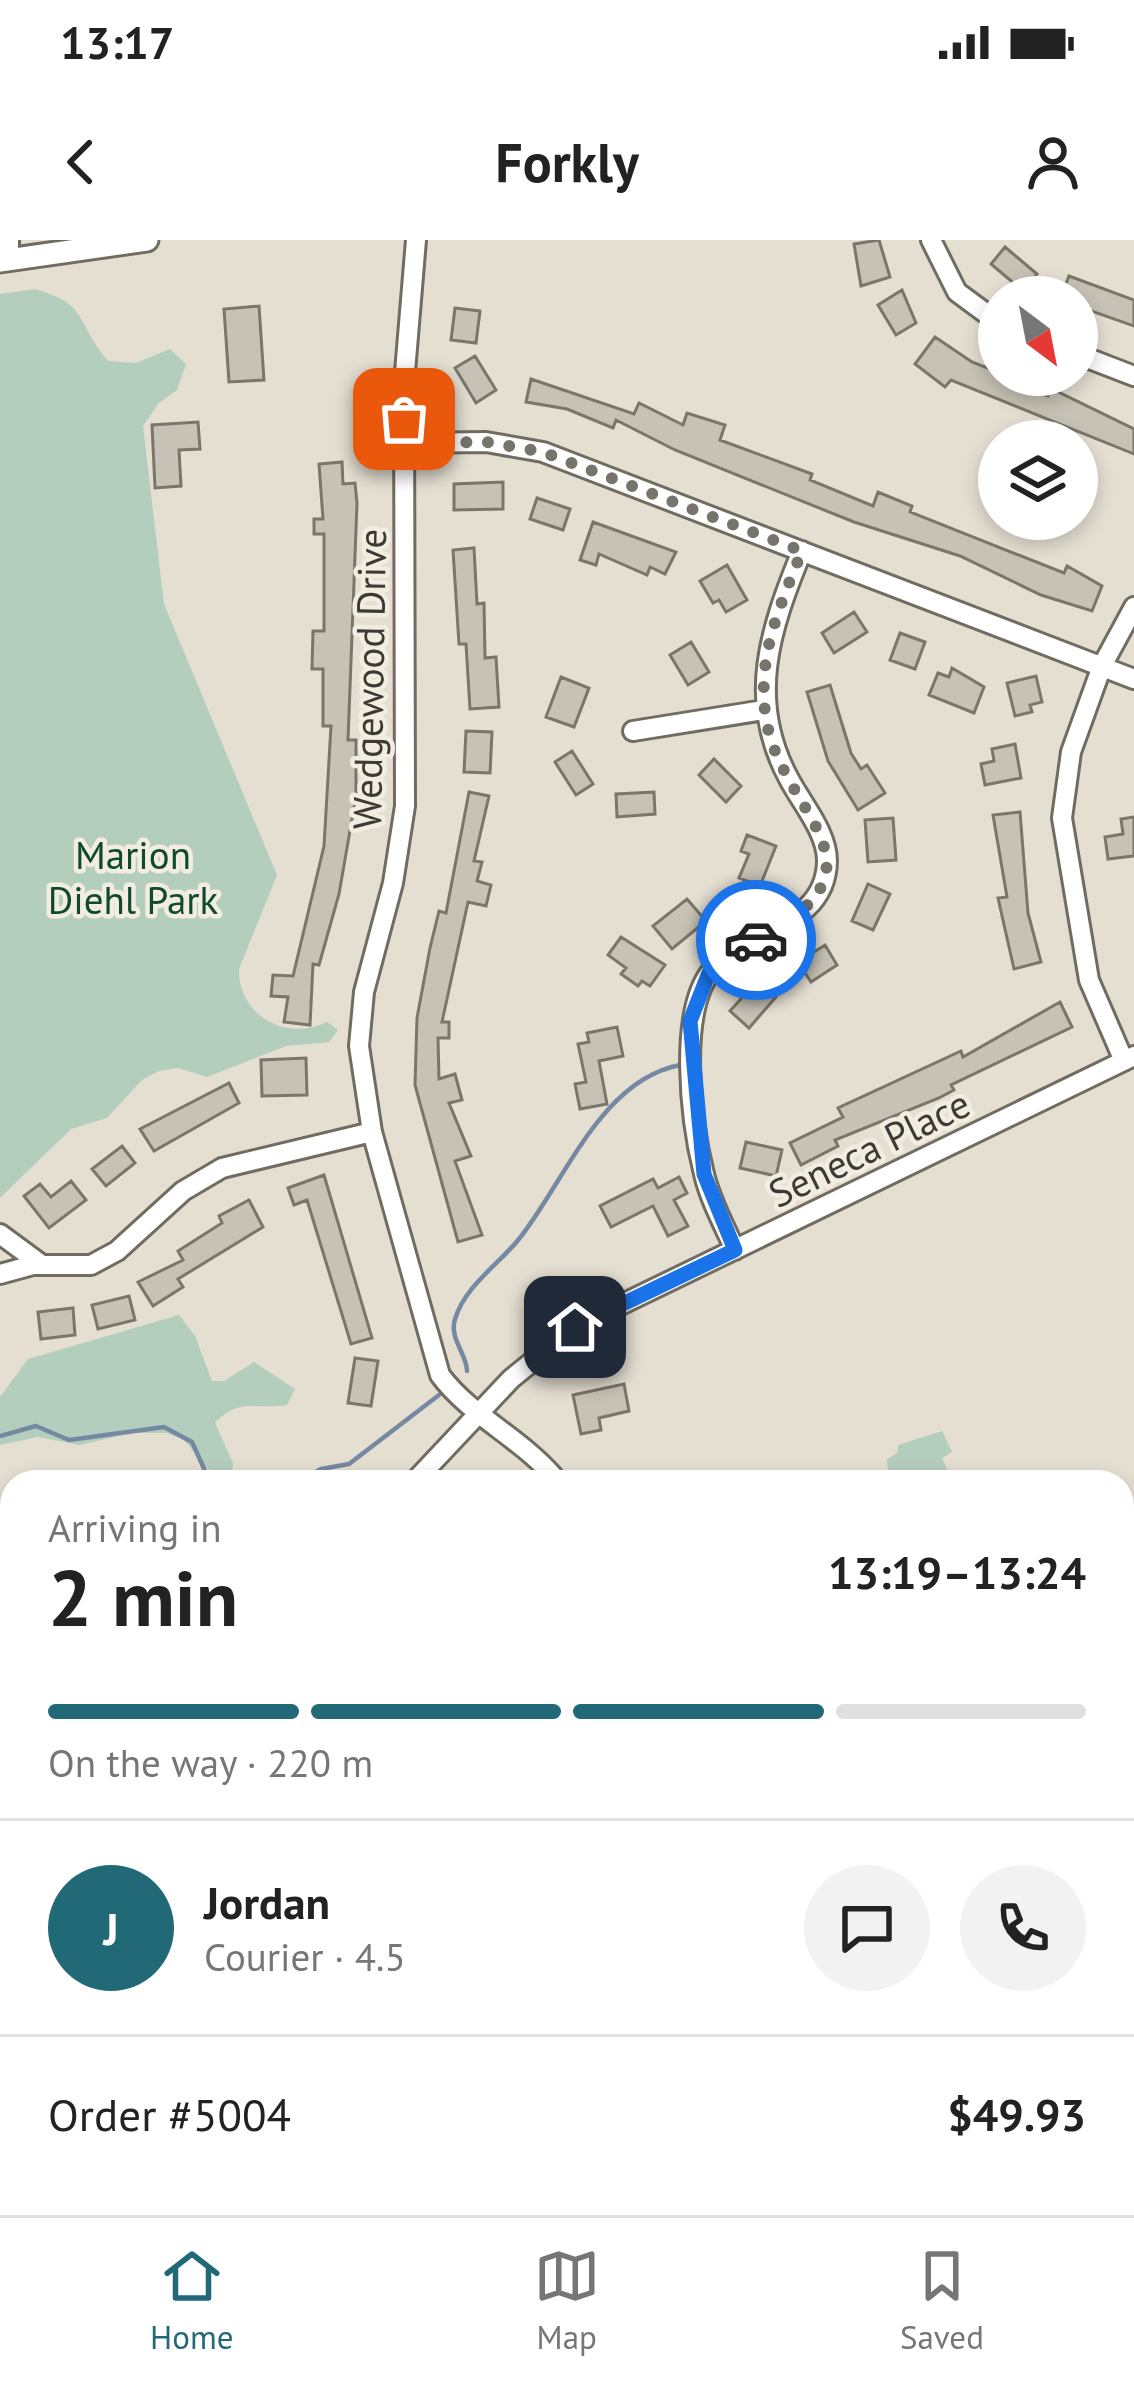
<!DOCTYPE html>
<meta charset="utf-8">
<style>
body{margin:0;font-family:"PT Sans",sans-serif;background:#f2f2f2;color:#222;height:100vh;display:flex;flex-direction:column;font-size:45px;white-space:nowrap}
*{box-sizing:border-box;margin:0}
p{font-size:39px;color:#767676}
.icon{flex:none;width:66px;height:66px;fill:none;stroke:currentColor;stroke-width:2;stroke-linecap:round;stroke-linejoin:round}
.map{position:relative;flex:1;overflow:hidden}
.drawer{position:absolute;left:0px;top:1230px;width:1134px;height:747px;display:flex;flex-direction:column;background:#fff;border-radius:36px 36px 0 0;box-shadow:0 6px 18px #0003}
.drawer>*{flex:none}
.needle{width:78px;rotate:148deg}
.tools{position:absolute;left:978px;top:36px;display:grid;gap:24px}
.tools a{display:grid;place-items:center;width:120px;height:120px;border-radius:50%;background:#fff;box-shadow:0 6px 18px #0003;font-size:60px}
.pin{position:absolute;display:grid;place-items:center;width:102px;height:102px;color:#fff;margin:-51px;border-radius:24px;box-shadow:0 6px 18px #0006}
.courier{position:absolute;display:grid;place-items:center;width:120px;height:120px;margin:-60px;border:9px solid #1a73e8;border-radius:50%;background:#fff;color:#222;box-shadow:0 3px 15px #0007}
.summary em{font-style:normal;font-weight:800}
.summary div{display:flex;flex-direction:column-reverse}
.summary{display:flex;align-items:center;justify-content:space-between;height:204px;padding:0 48px}
h1{font-size:78px;font-weight:800;line-height:90px}
.bar{display:grid;grid-template-columns:repeat(4,1fr);gap:18px 12px;align-content:center;height:144px;padding:0 48px}
.bar i{height:15px;border-radius:9px;background:#e0e0e0}
.bar .selected{background:#216977}
.bar p{grid-column:span 4}
.line{display:flex;align-items:center;gap:30px;padding:0 48px;border-top:3px solid #e0e0e0}
.line div{flex:1}
.round{display:grid;place-items:center;flex:none;width:126px;height:126px;border-radius:63px;background:#f2f2f2}
.status{display:flex;justify-content:space-between;align-items:center;height:84px;padding:0 60px;background:#fff;direction:ltr}
.status svg{height:33px;fill:currentColor}
header{display:flex;justify-content:space-between;align-items:center;height:156px;padding:0 48px;background:#fff;font-size:54px;font-weight:800}
.tabs{display:flex;justify-content:space-around;align-items:center;height:168px;border-top:3px solid #e0e0e0;background:#fff;font-size:33px;color:#767676}
.tabs a{display:grid;justify-items:center;gap:6px}
.tabs .selected{color:#216977}
.map>svg:first-child{display:block}
</style>
<div class="status"><b>13:17</b><svg viewBox="0 0 49 12"><path d="M0 12V9h3v3zM5 12V6h3v6zM10 12V3h3v9zM15 12V0h3v12zM26 1h20v11H26zM47 4h2v5h-2z"/></svg></div>
<header><svg class="icon" aria-label="back" viewBox="0 0 24 24"><path d="M15 5l-7 7 7 7"/></svg>Forkly<svg class="icon" aria-label="person" viewBox="0 0 24 24"><circle cx="12" cy="8" r="4"/><path d="M4 21q1-7 8-7t8 7"/></svg></header>
<div class="map">
<svg width="1134" height="1975" viewBox="0 0 1134 1975">
<rect width="100%" height="100%" fill="#e5dfd2"/>
<!-- green -->
<path fill="#b4cebe" d="M35 49C89 64 74 80 108 121L136 123 170 109 186 124 177 150 159 163 143 186 164 364 277 635 239 729C238 776 287 802 327 782L338 790 329 802 286 806 207 837 178 828 159 831 142 840 107 878 71 889 0 958V54Z
M179 1075 195 1096 212 1141H224L254 1122 295 1149 287 1165C257 1170 238 1157 215 1183L233 1223 231 1239 208 1229 184 1200 167 1193H131L80 1205 38 1197 0 1205V1157L28 1119Z
M942 1191 952 1212 942 1218 953 1242H889L887 1219 897 1213 898 1205Z"/>
<g fill="none" stroke-linecap="round" stroke-linejoin="round">
<!-- stream -->
<path stroke="#7689a3" stroke-width="4.5" d="M467 1131C467 1114 449 1099 455 1079 465 1046 498 1025 519 999 565 941 601 840 680 825
M0 1196 36 1186 69 1200 164 1187 192 1202 206 1233 221 1242
M298 1242 321 1229 349 1224 439 1155"/>
</g>
<!-- building -->
<path fill="#c7c2b5" stroke="#7b766a" stroke-width="3" d="M879 0 890 37 861 46 854 4Z
M1005 7 1037 34 1023 51 991 24Z
M1069 36 1134 60V86L1077 66V57H1061Z
M902 50 916 83 896 95 878 65Z
M259 66 264 140 229 142 224 69Z
M455 68 480 71 476 103 451 100Z
M935 97 972 122 1018 140 1017 144 1048 156 1050 148 1134 189V214L951 140 945 147 915 124Z
M475 116 496 150 476 163 455 128Z
M531 139 634 174 639 163 683 185 687 173 725 185 720 200 812 234 810 240 873 266 878 252 912 266 910 272 1064 333 1067 326 1102 346 1092 371 1041 355 960 316 854 282 675 210 616 180 613 188 567 169 526 162Z
M198 182 200 209 179 210 181 246 155 248 152 185Z
M342 222 343 244 355 243 357 263 348 500H356V556L339 654 319 725 313 724 310 785 284 782 288 757 271 756 273 735 293 736 324 606 331 486H323V429H312L313 391H324V294H314V279H323L319 224Z
M503 242V269L454 270V244Z
M537 258 570 269 563 290 530 279Z
M593 282 676 312 665 334 650 327 647 335 599 314 596 325 580 320Z
M474 308 477 364 484 363 485 418 496 417 499 467 470 469 466 404H459L453 310Z
M727 325 747 360 726 372 719 360 713 363 700 341Z
M854 372 867 392 834 413 822 393Z
M900 393 925 402 915 429 890 420Z
M691 402 709 432 688 445 670 415Z
M952 428 984 447 974 473 929 455 938 433 949 437Z
M1036 436 1042 462 1030 465 1032 472 1015 476 1007 443Z
M561 437 589 448 574 487 546 477Z
M830 445 851 513 861 529 867 525 885 553 858 570 828 521 807 452Z
M466 491 492 492 490 533 464 532Z
M1015 504 1021 538 985 545 981 524 994 521 992 509Z
M572 511 593 544 576 555 555 522Z
M714 519 741 546 726 562 699 535Z
M469 552 489 556 474 621 482 622 477 641 491 645 486 666 468 662 442 782H449V798H438L439 839 455 834 462 860 449 863 471 916 455 921 482 995 458 1002 415 845 417 778 430 708 439 671 446 673Z
M654 552 655 574 617 577 616 554Z
M1020 572 1028 673 1041 722 1014 729 998 658 1007 657 993 575Z
M1134 577V616L1108 619 1105 597 1123 594 1121 579Z
M893 578 896 620 868 622 865 580Z
M747 595 776 606 760 646 739 638 749 614 741 611Z
M868 644 890 654 873 690 852 681Z
M687 659 706 681 672 709 653 686Z
M621 697 665 725 650 746 642 741 638 746 621 734 626 728 608 715Z
M825 705 837 725 811 742 798 722Z
M757 741 776 757 749 788 730 771Z
M1060 762 1072 787 951 845 954 850 939 858 835 900 838 906 801 925 790 903 843 877 838 868 961 811 963 817Z
M617 787 623 816 599 821 607 864 580 869 575 844 586 842 578 804 589 802 587 793Z
M306 818 307 855 262 856 261 820Z
M229 843 239 863 154 911 140 889Z
M746 902 782 910 776 936 740 928Z
M122 906 135 923 106 946 92 929Z
M324 935 372 1098 351 1104 307 960 294 965 288 948Z
M679 937 687 953 674 960 688 986 668 996 653 966 611 987 600 966 653 939 658 948Z
M71 941 86 960 49 988 24 956 40 944 51 957Z
M249 960 263 987 178 1039 183 1047 153 1066 138 1042 183 1020 178 1011 222 983 219 976Z
M129 1056 135 1080 98 1089 92 1065Z
M73 1068 75 1095 41 1099 38 1072Z
M355 1118 378 1121 371 1166 348 1163Z
M624 1144 629 1171 599 1178 601 1190 581 1194 573 1155Z"/>
<g fill="none" stroke-linecap="round" stroke-linejoin="round">
<!-- minor casing -->
<g stroke="#716c60" stroke-width="24">
<path id="minor" d="M9 0V20
M416 0 404 144 405 566 393 643 364 752 359 806 372 892 440 1135C471 1177 525 1200 558 1242
M931 0 957 52 999 83
M1077 114 1134 136
M404 203 486 202 543 212 1134 439
M633 491 764 470
M1124 821 1089 740 1062 578 1071 512 1102 426 1134 367
M0 994 42 1025
M735 1010C724 985 710 960 704 934 691 882 677 770 713 729 748 689 826 687 827 621 827 592 802 564 789 539 746 460 770 389 802 311
M0 1034 33 1025H91L117 1011 183 951 222 928 372 892
M414 1242 511 1139 575 1087 1134 816
M0 1410 12 1405
M1122 1633 1134 1646
M0 1724 12 1721
M1122 1783 1134 1782
M315 1965V1975
M340 1965 377 1975
M158 1975 202 1965"/>
</g>
<!-- major casing -->
<g stroke="#716c60" stroke-width="27">
<path id="major" d="M0 21 147 0"/>
</g>
<!-- minor -->
<use href="#minor" stroke="#fff" stroke-width="18"/>
<!-- major -->
<use href="#major" stroke="#fff" stroke-width="21"/>
</g>
<g fill="none" stroke-linecap="round" stroke-linejoin="round">
<!-- done -->
<path stroke="#77746c" stroke-width="12" stroke-dasharray="0 21.6" d="M404 179V203L486 202 543 212 802 311C781 363 758 414 765 471 775 573 904 624 756 700"/>
<!-- route -->
<path stroke="#1a73e8" stroke-width="15" d="M575 1087 735 1010 704 934 690 781 709 733 756 700"/>
</g>
<g text-anchor="middle" dominant-baseline="central" stroke-width="9" stroke-linejoin="round" paint-order="stroke">
<!-- street labels -->
<g font-size="39" fill="#3c3a35" stroke="#f2ede0">
<text transform="translate(369 439) rotate(-89)">Wedgewood Drive</text>
<text transform="translate(869 908) rotate(-26)">Seneca Place</text>
</g>
<!-- park labels -->
<g font-size="39" fill="#0f4a2f" stroke="#f2ede0">
<text x="133" y="614">Marion<tspan x="133" dy="45">Diehl Park</tspan></text>
</g>
</g>
</svg>
<div class="tools">
<a><svg class="needle" viewBox="-14 -14 28 28"><path d="M0-13l5 13h-10z" fill="#e53935"/><path d="M0 13l5-13h-10z" fill="#767676"/></svg></a>
<a><svg class="icon" aria-label="layers" viewBox="0 0 24 24"><path d="M12 4l9 5-9 5-9-5zM3 14l9 5 9-5"/></svg></a>
</div>
<div class="pin" style="left:404px;top:179px;background:#ea580c"><svg class="icon" aria-label="bag" viewBox="0 0 24 24"><path d="M5 8h14l-1 12H6zM9 8a3 3 0 0 1 6 0"/></svg></div>
<div class="pin" style="left:575px;top:1087px;background:#1f2937"><svg class="icon" aria-label="home" viewBox="0 0 24 24"><path d="M3 11l9-7 9 7M6 9v11h12V9"/></svg></div>
<div class="courier" style="left:756px;top:700px"><svg class="icon" aria-label="car" viewBox="0 0 24 24"><path d="M5 17H2v-5l4-1 3-4h7l3 4 3 1v5h-3M9 17h6M6 11h13"/><circle cx="7" cy="17" r="2"/><circle cx="17" cy="17" r="2"/></svg></div>
<section class="drawer">
<div class="summary"><div><h1>2 min</h1><p>Arriving in</p></div><em>13:19–13:24</em></div>
<div class="bar"><i class="selected"></i><i class="selected"></i><i class="selected"></i><i></i><p>On the way · 220 m</p></div>
<div class="line" style="height:216px"><b class="round" style="background:#216977;color:#fff">J</b><div><b>Jordan</b><p>Courier · 4.5</p></div><a class="round"><svg class="icon" aria-label="chat" viewBox="0 0 24 24"><path d="M4 5h16v11H9l-5 4z"/></svg></a><a class="round"><svg class="icon" aria-label="phone" viewBox="0 0 24 24"><path d="M5 4h4l2 5-3 2q2 4 5 5l2-3 5 2v4C11 20 4 13 5 4z"/></svg></a></div>
<div class="line" style="height:156px"><div>Order #5004</div><b>$49.93</b></div>
</section>
</div>
<nav class="tabs">
<a class="selected"><svg class="icon" aria-label="home" viewBox="0 0 24 24"><path d="M3 11l9-7 9 7M6 9v11h12V9"/></svg>Home</a>
<a><svg class="icon" aria-label="map" viewBox="0 0 24 24"><path d="M3 6l6-2 6 2 6-2v14l-6 2-6-2-6 2zM9 4v14M15 6v14"/></svg>Map</a>
<a><svg class="icon" aria-label="saved" viewBox="0 0 24 24"><path d="M7 4h10v16l-5-4-5 4z"/></svg>Saved</a>
</nav>
